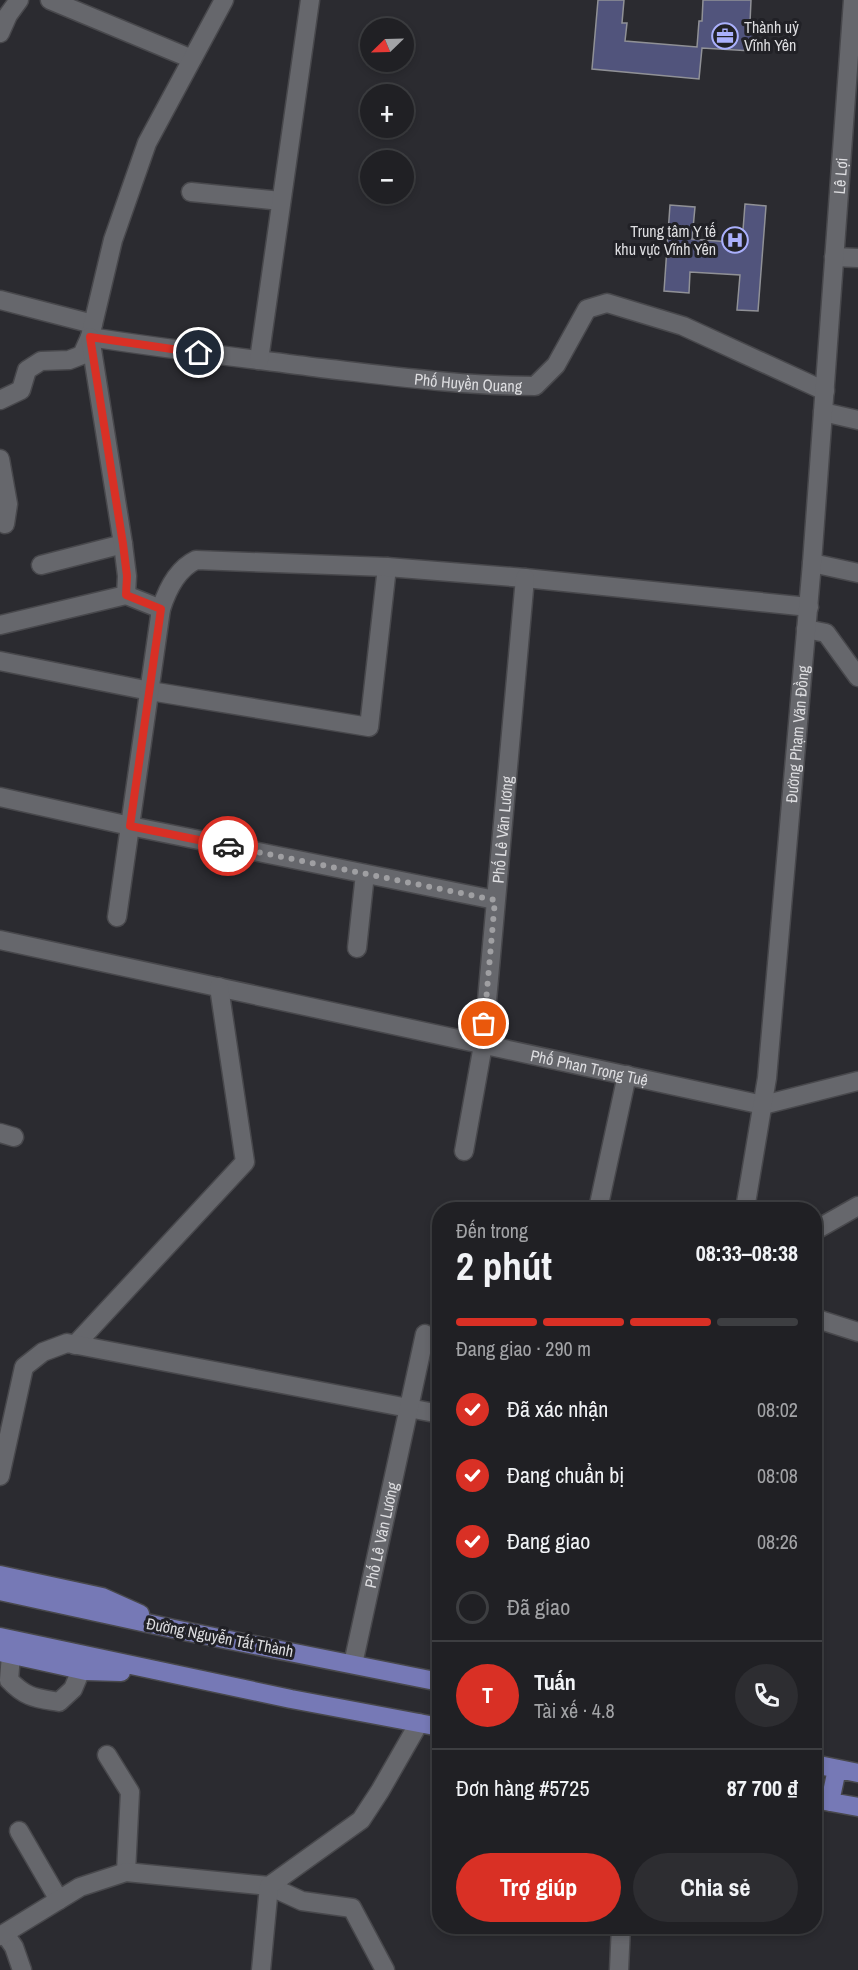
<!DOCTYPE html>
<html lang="vi">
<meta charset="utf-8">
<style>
body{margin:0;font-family:"Archivo Narrow",sans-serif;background:#2d2d31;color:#f1f3f6;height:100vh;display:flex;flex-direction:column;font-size:22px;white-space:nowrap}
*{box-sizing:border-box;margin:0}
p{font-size:20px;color:#a2a3a6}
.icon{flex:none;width:33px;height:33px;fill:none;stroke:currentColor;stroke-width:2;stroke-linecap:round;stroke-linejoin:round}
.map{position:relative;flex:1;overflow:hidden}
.details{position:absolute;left:432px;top:1202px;width:390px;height:732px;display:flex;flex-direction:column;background:#202024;border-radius:24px;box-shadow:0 3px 9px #0003,0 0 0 2px #3d3e41}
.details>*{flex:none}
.needle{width:39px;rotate:247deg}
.buttons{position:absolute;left:360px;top:18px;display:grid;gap:12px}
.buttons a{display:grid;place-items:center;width:54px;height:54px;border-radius:50%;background:#202024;box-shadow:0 3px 9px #0003,0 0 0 2px #3d3e41;font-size:30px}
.pin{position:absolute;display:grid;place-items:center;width:51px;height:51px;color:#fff;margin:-26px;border:3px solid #fff;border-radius:50%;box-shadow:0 2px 6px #0007}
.courier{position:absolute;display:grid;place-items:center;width:60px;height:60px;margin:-30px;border:4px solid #d93025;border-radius:50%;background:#fff;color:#222;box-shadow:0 2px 8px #0007}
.summary em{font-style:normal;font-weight:700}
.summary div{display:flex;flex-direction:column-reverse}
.summary{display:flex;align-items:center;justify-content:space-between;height:102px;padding:0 24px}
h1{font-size:39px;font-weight:700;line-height:45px}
.bar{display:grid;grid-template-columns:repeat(4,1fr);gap:9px 6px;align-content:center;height:72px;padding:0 24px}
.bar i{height:8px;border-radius:4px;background:#3d3e41}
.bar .active{background:#d93025}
.bar p{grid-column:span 4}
.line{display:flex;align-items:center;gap:15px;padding:0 24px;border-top:2px solid #3d3e41}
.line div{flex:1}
.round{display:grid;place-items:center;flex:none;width:63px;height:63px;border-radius:32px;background:#2d2d31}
ol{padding:0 24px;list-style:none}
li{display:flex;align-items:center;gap:18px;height:66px}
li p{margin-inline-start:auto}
li .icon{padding:6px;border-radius:50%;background:#d93025;color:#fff;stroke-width:4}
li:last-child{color:#a2a3a6}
li i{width:33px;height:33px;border:3px solid #3d3e41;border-radius:50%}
.primary-button{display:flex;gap:12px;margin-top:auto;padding:12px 24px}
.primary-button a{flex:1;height:69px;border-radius:36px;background:#d93025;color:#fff;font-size:24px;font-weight:700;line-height:69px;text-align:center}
.primary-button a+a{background:#2d2d31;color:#f1f3f6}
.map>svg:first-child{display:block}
</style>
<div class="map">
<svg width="858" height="1970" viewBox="0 0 858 1970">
<rect width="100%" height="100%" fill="#2b2b30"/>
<!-- building -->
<path fill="#51547c" stroke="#909196" stroke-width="1.5" d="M598 0H624L622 23H627L625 41 697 47 699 21H702L703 0H751L750 23 754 24 752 51 702 48 699 79 592 69Z
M745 204 766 206 758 311 737 310 740 275 690 272 689 293 664 291 670 205 695 207 692 239 742 243Z"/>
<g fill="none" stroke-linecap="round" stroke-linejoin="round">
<!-- minor casing -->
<g stroke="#48484c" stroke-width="21">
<g id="minor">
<path d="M50 0 192 59"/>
<path d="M0 33 8 15 19 0"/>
<path d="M191 192 281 201"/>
<path d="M834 257 858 258"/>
<path d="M0 300 93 324"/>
<path id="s1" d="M90 337C166 349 244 358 321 368 392 376 464 386 535 386L556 365 587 309 607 303 683 326 825 391"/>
<path d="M259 360 310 0"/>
<path d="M0 400 21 390 27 370 41 361 69 360 82 355 90 337 113 240 147 143 224 0"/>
<path d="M823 412 858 420"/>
<path d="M0 459 8 504 5 524"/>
<path d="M812 563 858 573"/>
<path d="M41 565 123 544"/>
<path d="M126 595 161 609"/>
<path d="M0 625 126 595 127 576 123 544 90 337"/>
<path d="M806 629 826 633 858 677"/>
<path d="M0 661 150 691 369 727 387 567"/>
<path d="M0 797 130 826 495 900"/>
<path d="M117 917 161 609C167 590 177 569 196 560L387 567 525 578 809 607"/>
<path id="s2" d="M0 940 763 1105 858 1081"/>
<path d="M357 948 365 874"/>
<path d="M0 1133 14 1137"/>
<path id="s3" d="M464 1151 483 1045 525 578"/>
<path d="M598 1209 627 1075"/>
<path id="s4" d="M745 1209 767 1078 812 563 853 0"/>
<path d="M814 1231 858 1206"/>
<path d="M814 1318 858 1332"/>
<path d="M75 1345 245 1162 219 987"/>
<path d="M0 1476 24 1367 43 1352 67 1343 440 1414"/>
<path d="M11 1655 9 1680C26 1698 36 1698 59 1702L73 1689 81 1670"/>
<path id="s5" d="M353 1664 425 1334"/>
<path d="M107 1755 130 1792 126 1872"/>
<path d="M19 1831 59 1900"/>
<path d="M5 1934 14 1947 22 1970"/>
<path d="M0 1936 80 1887 126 1872 269 1886 302 1901 352 1908 385 1970"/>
<path d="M261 1970 269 1886 361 1820 380 1791 419 1723"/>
<path d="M619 1970 621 1926"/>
</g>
</g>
<!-- major casing -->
<g stroke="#48484c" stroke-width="21">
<path id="major" d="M0 1575 102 1597 140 1614
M0 1591 174 1629 440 1682
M0 1637 291 1699 440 1727
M0 1652 86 1671 121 1672
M814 1764 858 1773
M814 1799 858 1807
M830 1802 837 1769"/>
</g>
<!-- minor -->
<use href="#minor" stroke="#66676c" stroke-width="18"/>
<!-- major -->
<use href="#major" stroke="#7679b6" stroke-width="18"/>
</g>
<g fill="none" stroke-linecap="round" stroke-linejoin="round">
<!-- done -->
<path stroke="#9f9fa2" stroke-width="6" stroke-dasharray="0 10.8" d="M228 846 495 900 484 1024"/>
<!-- route -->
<path stroke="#d93025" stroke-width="8" d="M199 353 90 337 123 544 127 576 126 595 161 609 130 826 228 846"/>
</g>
<!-- icons -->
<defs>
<g id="office-ring" transform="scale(1.35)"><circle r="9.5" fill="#212126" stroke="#aab0fc" stroke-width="1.5"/><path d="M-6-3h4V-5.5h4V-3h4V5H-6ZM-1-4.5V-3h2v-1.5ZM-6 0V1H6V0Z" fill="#aab0fc"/></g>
<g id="hospital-ring" transform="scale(1.35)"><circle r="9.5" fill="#212126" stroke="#aab0fc" stroke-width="1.5"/><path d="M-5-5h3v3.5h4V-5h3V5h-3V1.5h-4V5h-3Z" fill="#aab0fc"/></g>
</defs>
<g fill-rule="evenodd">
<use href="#office-ring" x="725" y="36"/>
<use href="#hospital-ring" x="735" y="240"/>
</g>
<g text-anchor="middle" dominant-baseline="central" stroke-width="6" stroke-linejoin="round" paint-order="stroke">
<!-- poi labels -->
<g font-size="16" fill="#dddde0" stroke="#212126" text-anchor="start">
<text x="744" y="27">Thành uỷ<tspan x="744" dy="18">Vĩnh Yên</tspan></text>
<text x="716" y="231" text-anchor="end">Trung tâm Y tế<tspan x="716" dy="18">khu vực Vĩnh Yên</tspan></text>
</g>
<!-- street labels -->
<g font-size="16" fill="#dddde0" stroke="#212126">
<text stroke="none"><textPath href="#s4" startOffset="1038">Lê Lợi</textPath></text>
<text stroke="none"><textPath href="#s1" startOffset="381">Phố Huyền Quang</textPath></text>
<text stroke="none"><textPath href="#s4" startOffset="478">Đường Phạm Văn Đồng</textPath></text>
<text stroke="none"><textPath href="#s3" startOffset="324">Phố Lê Văn Lương</textPath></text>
<text stroke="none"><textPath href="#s2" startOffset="603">Phố Phan Trọng Tuệ</textPath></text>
<text stroke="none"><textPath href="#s5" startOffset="132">Phố Lê Văn Lương</textPath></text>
<text transform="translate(220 1637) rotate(11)">Đường Nguyễn Tất Thành</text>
</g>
</g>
</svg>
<div class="buttons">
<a><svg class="needle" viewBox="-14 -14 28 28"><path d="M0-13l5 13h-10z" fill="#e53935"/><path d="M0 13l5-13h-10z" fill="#a2a3a6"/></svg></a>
<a>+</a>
<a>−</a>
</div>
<div class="pin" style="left:484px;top:1024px;background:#ea580c"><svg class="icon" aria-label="bag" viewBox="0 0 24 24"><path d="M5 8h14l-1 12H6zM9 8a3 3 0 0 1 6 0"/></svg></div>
<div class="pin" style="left:199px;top:353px;background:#1f2937"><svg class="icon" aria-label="home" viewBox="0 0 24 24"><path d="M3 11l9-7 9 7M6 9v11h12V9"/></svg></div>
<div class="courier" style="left:228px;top:846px"><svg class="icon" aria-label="car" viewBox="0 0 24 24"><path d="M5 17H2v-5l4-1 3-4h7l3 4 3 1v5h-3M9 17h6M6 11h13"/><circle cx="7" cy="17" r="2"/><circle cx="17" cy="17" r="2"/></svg></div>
<section class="details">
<div class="summary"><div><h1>2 phút</h1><p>Đến trong</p></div><em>08:33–08:38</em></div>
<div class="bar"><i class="active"></i><i class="active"></i><i class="active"></i><i></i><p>Đang giao · 290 m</p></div>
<ol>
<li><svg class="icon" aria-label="check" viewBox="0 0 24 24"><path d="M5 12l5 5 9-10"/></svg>Đã xác nhận<p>08:02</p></li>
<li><svg class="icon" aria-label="check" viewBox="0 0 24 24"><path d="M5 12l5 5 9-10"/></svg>Đang chuẩn bị<p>08:08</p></li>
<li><svg class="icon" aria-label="check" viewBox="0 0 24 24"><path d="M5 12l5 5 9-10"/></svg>Đang giao<p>08:26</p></li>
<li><i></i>Đã giao</li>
</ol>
<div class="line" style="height:108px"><b class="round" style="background:#d93025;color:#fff">T</b><div><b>Tuấn</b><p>Tài xế · 4.8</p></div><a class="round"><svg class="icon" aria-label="phone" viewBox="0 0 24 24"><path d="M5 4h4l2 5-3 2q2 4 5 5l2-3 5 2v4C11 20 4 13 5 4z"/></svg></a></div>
<div class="line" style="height:78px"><div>Đơn hàng #5725</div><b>87 700 ₫</b></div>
<div class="primary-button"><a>Trợ giúp</a><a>Chia sẻ</a></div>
</section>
</div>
